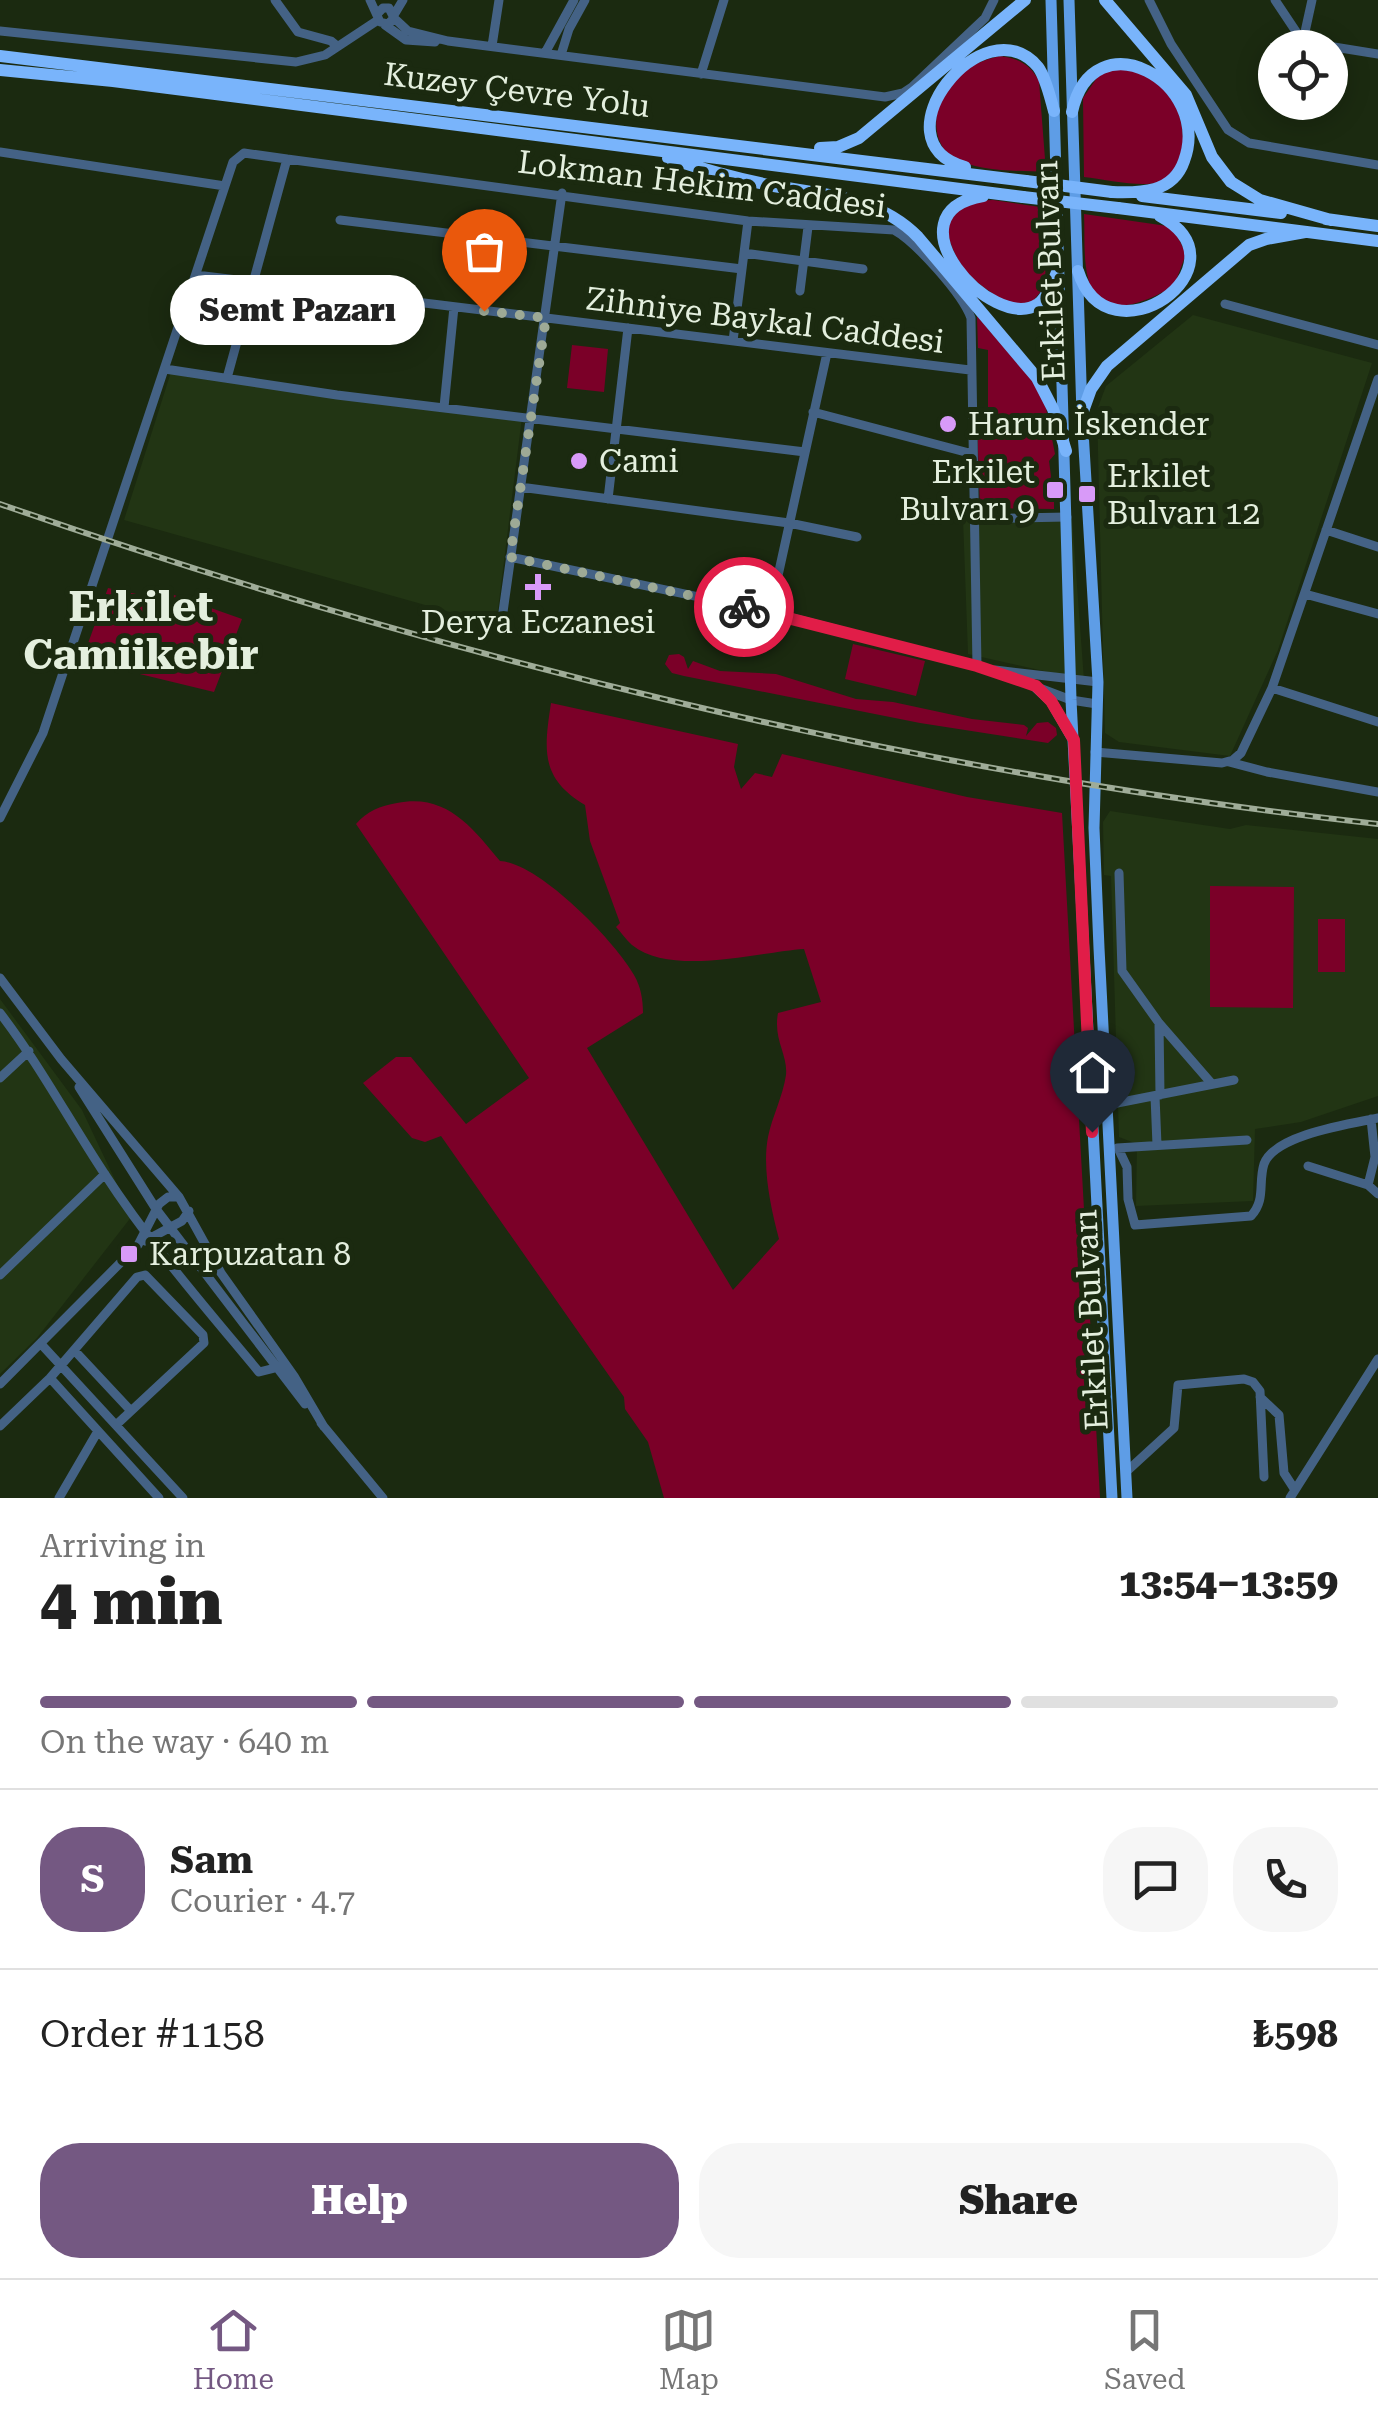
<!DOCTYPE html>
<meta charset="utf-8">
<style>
body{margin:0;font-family:"Roboto Serif",serif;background:#f6f6f6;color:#222;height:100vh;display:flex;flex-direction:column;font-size:38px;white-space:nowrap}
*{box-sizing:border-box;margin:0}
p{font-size:32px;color:#767676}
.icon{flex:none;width:55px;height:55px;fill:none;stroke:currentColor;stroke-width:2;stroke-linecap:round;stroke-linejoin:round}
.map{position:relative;height:1498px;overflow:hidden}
.side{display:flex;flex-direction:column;background:#fff;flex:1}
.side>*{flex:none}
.tools{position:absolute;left:1258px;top:30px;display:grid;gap:20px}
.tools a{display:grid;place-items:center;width:90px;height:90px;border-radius:50%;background:#fff;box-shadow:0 5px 25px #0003;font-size:50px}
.pin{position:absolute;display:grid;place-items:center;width:85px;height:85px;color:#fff;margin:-102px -42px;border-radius:50% 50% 50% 0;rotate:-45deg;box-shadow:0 0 10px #0007}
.pin .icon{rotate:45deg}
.courier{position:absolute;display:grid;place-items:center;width:100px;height:100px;margin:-50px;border:8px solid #e11d48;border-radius:50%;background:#fff;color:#222;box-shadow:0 2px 12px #0007}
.bubble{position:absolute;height:70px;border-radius:35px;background:#fff;box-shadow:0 5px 25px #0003;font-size:32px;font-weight:800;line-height:70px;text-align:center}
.summary em{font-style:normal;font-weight:800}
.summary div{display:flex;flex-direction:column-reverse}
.summary{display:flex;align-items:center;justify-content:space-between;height:170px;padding:0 40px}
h1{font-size:65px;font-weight:800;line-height:75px}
.bar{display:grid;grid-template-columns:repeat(4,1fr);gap:15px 10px;align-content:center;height:120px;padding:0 40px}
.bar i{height:12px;border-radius:8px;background:#e0e0e0}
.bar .selected{background:#745882}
.bar p{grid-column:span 4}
.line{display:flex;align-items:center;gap:25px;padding:0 40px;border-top:2px solid #e0e0e0}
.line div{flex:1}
.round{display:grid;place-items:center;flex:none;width:105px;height:105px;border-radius:40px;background:#f6f6f6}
.primary-button{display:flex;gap:20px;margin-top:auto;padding:20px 40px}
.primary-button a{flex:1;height:115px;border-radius:40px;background:#745882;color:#fff;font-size:40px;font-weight:800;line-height:115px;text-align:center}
.primary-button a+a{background:#f6f6f6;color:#222}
.menu{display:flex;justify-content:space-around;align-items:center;height:140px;border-top:2px solid #e0e0e0;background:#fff;font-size:28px;color:#767676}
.menu a{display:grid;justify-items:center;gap:5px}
.menu .selected{color:#745882}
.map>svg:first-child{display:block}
</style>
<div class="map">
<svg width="1378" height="1498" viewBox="0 0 1378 1498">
<rect width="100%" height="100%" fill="#1b2a10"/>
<!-- built -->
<path fill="#223514" d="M1193 315 1372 363 1278 650 1230 756 1119 742 1105 733 1097 410 1106 386Z
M171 372 522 417 496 625 124 520Z
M1072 518 1084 680 968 654 963 519Z
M1110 811 1230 829 1246 825 1378 839V1096L1301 1122 1255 1129 1253 1201 1136 1206 1137 1144 1119 1137 1111 876 1104 875 1103 822Z
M0 999 82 1110 132 1216 37 1338 0 1374Z"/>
<!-- green -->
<path fill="#7b0028" d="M1000 56C1018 58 1031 65 1039 81L1046 172C1017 170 978 173 953 157 928 142 934 100 951 80 962 68 986 59 1000 56Z
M1123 67C1134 72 1151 76 1160 83 1186 104 1197 174 1155 183 1138 187 1103 179 1084 177L1083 98 1101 72Z
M993 200 1047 208 1045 286 1033 301 1013 306C976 284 955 270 946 226L966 201Z
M1084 214 1167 226 1176 233 1186 254 1174 286C1148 301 1099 325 1088 278 1083 258 1085 234 1084 214Z
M977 316 1043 393 1055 454 1049 461 1051 476 1048 493 1054 500V509L980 508 977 421H988V350L978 348Z
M572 345 608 349 604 392 567 388Z
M108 588 155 598 160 590 242 619 214 692 82 660Z
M853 644 925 661 916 696 845 679Z
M679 654 684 657 688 669 693 661 720 671 776 674 856 699 893 702 972 719 1024 725 1028 728 1026 736 1037 723 1048 722 1056 728 1057 735 1048 743 920 723 684 676 672 673 665 664 669 655Z
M551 703 738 744 734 767 741 789 755 773 772 777 782 754 967 797 1062 813 1100 1498H664L648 1442 625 1409 624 1397 441 1136 425 1142 412 1138 363 1083 396 1057H411L466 1124 529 1078 356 824C367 811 380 806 397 803 446 793 472 827 500 861 539 863 615 941 634 975 641 987 643 1000 643 1013L587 1048 733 1290 779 1239C771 1209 762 1168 768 1137 772 1117 783 1096 786 1075 788 1054 773 1040 778 1013L821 1002 804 949C758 952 672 977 632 945 626 940 621 932 616 927L620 923 590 841 585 805C540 778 544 750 551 703Z
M1210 886 1294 887 1293 1008 1210 1007Z
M1318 919H1345V972H1318Z"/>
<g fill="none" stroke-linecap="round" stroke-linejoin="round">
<!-- minor -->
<path stroke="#446285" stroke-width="9" d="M275 0 298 32 331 41 337 46
M370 0 380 22 388 24 394 18 389 8H383L377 14
M1149 0 1171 44 1228 130 1249 143 1378 165
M1275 0 1303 42 1378 54
M394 15 403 0
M394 18 408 31 448 41 885 97 903 93 912 87 985 18 994 0
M385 25 406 40 435 42
M0 31 296 62 325 55 378 20
M1303 41 1312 0
M492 46 499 0
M545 53 574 0
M561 55 569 29 585 0
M701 74 724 0
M0 152 225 186
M340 220 742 269
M744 253 863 269
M196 275 970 370
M800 291 808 227
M1225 304 1378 345
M733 341 748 221
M165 369 337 395 805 452
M227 378 287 159 748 221 894 230C916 242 963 295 971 318L977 666
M444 407 454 307
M813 412 973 454
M520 487 789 523 857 537
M608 499 628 328
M974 519 1067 517
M1326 530 1378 547
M510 557 770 612 992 670 1071 700 1097 704
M1305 594 1378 614
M770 612 827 353
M502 619 562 193
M995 670 1098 682
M1272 688 1378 722
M1095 752 1222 763 1233 760 1241 753 1272 688 1378 379
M1229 762 1267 772 1378 792
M0 818 43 733 233 162 244 153 287 159
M1119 873 1122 971 1159 1023 1212 1084
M0 978 61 1059 179 1197 221 1273 294 1376 324 1427
M0 1013C39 1064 69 1120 104 1173 150 1244 205 1307 259 1372L275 1368
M1159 1023 1160 1095
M0 1078 29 1051
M79 1087 156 1209 305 1404
M1155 1096 1157 1145
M1107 1105 1234 1080
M1117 1148 1247 1140
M1118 1148 1127 1167 1128 1199 1135 1225 1251 1216C1266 1200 1258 1183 1264 1164 1274 1135 1349 1124 1378 1118
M1308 1166 1368 1185 1378 1194
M1368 1185 1375 1157 1371 1119
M145 1241 182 1221 189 1211
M0 1275 105 1174
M41 1344 183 1498
M74 1350 131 1411
M50 1378 159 1498
M0 1384 138 1245 159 1204 168 1197H179
M1260 1397 1279 1415 1284 1473 1295 1490
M321 1423 383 1498
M0 1426 50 1378 137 1277 145 1275 203 1335 204 1343 116 1425
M1126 1472 1174 1428 1178 1385 1244 1379 1253 1382 1260 1391 1264 1477
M59 1498 98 1431
M1290 1498 1378 1359"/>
<!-- major -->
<path stroke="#5e9de6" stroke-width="11" d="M1051 0 1071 700 1112 1498
M1069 0 1082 414 1098 682 1094 828 1099 948 1127 1498
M1035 686 1051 701 1073 739"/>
<!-- highway -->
<path stroke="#79b4fb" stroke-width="12" d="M1105 0 1186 95 1212 157 1231 182 1260 200 1331 220
M0 56 1026 181
M0 70 113 81 1023 197
M1072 112C1093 16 1213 82 1184 161 1173 193 1141 193 1112 192
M820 148 838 147 859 138 1025 0
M668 158C702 169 738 179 774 186 826 195 879 197 918 237L1037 378 1053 409 1066 451
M965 167C873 142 984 2 1038 67 1046 78 1050 97 1054 111
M983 196C885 213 992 334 1038 304 1048 297 1053 281 1058 270
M1142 196 1281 213
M1118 208 1378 241
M1326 219 1378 226
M1078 271C1108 367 1252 266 1160 216
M1082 414 1091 389 1107 366 1249 245 1266 239 1305 232"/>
<!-- rail casing -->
<g stroke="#9fac98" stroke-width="6">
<path id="rail" d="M0 504C450 660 905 772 1378 824"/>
</g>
<!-- rail -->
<use href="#rail" stroke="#1b2a10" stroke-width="2.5" stroke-dasharray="8" stroke-linecap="butt"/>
<!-- highway-bridge -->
<path stroke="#79b4fb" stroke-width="12" d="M1026 181 1112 192
M1023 197 1118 208"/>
</g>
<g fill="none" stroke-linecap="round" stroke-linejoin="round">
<!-- done -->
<path stroke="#9eaa96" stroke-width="10" stroke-dasharray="0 18" d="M484 311 546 318 510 557 744 607"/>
<!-- route -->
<path stroke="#e11d48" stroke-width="12" d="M744 607 977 666 1036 686 1051 701 1074 740 1092 1132"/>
</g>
<!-- markers -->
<g fill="#d89af8" stroke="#1b2a10" stroke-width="4">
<circle cx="948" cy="424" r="10"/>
<circle cx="579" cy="461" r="10"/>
<rect x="1045" y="480" width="20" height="20" rx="5"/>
<rect x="1077" y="484" width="20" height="20" rx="5"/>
<path d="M533 572h10v10h10v10h-10v10h-10v-10h-10v-10h10z"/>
<rect x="119" y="1244" width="20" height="20" rx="5"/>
</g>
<g text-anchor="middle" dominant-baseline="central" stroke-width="10" stroke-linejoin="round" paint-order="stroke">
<!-- street labels -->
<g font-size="32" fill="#e4efde" stroke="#1b2a10">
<text transform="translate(517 90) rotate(7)">Kuzey Çevre Yolu</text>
<text transform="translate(702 184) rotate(7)">Lokman Hekim Caddesi</text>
<text transform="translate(1050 271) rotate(-92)">Erkilet Bulvarı</text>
<text transform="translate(765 320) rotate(7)">Zihniye Baykal Caddesi</text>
<text transform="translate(1091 1320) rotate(-93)">Erkilet Bulvarı</text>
</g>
<!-- poi labels -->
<g font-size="32" fill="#e4efde" stroke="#1b2a10" text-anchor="start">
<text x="968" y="424">Harun İskender</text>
<text x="599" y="461">Cami</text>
<text x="1035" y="472" text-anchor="end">Erkilet<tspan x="1035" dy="37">Bulvarı 9</tspan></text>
<text x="1107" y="476">Erkilet<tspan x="1107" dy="37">Bulvarı 12</tspan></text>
<text x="538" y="622" text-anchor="middle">Derya Eczanesi</text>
<text x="149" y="1254">Karpuzatan 8</text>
</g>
<!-- district labels -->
<g font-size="42" font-weight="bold" fill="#e4efde" stroke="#1b2a10">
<text x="141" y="606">Erkilet<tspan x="141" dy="48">Camiikebir</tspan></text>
</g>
</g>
</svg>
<div class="tools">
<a><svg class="icon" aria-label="locate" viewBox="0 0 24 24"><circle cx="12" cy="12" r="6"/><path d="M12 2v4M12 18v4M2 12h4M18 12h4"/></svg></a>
</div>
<div class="pin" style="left:484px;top:311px;background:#ea580c"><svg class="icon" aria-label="bag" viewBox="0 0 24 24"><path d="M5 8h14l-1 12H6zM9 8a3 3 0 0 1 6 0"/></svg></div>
<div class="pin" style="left:1092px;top:1132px;background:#1f2937"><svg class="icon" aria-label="home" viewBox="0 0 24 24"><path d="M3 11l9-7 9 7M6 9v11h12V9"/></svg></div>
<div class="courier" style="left:744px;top:607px"><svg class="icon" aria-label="bike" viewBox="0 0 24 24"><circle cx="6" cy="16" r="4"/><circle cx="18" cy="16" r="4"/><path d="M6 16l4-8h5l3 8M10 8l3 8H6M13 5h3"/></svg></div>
<div class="bubble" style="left:170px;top:275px;width:255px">Semt Pazarı</div>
</div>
<section class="side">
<div class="summary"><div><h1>4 min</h1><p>Arriving in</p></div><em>13:54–13:59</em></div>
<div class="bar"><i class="selected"></i><i class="selected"></i><i class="selected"></i><i></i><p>On the way · 640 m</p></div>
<div class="line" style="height:180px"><b class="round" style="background:#745882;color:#fff">S</b><div><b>Sam</b><p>Courier · 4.7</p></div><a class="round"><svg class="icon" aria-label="chat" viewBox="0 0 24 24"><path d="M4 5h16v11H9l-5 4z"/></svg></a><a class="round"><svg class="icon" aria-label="phone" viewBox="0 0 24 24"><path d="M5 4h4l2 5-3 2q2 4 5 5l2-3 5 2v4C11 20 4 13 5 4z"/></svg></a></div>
<div class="line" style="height:130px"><div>Order #1158</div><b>₺598</b></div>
<div class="primary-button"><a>Help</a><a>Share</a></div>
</section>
<nav class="menu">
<a class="selected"><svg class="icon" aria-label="home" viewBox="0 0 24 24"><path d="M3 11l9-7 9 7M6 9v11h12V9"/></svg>Home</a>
<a><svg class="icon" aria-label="map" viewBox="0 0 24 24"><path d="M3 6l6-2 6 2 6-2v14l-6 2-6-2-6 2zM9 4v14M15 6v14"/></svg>Map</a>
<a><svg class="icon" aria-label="saved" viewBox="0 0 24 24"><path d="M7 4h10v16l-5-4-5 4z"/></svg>Saved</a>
</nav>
